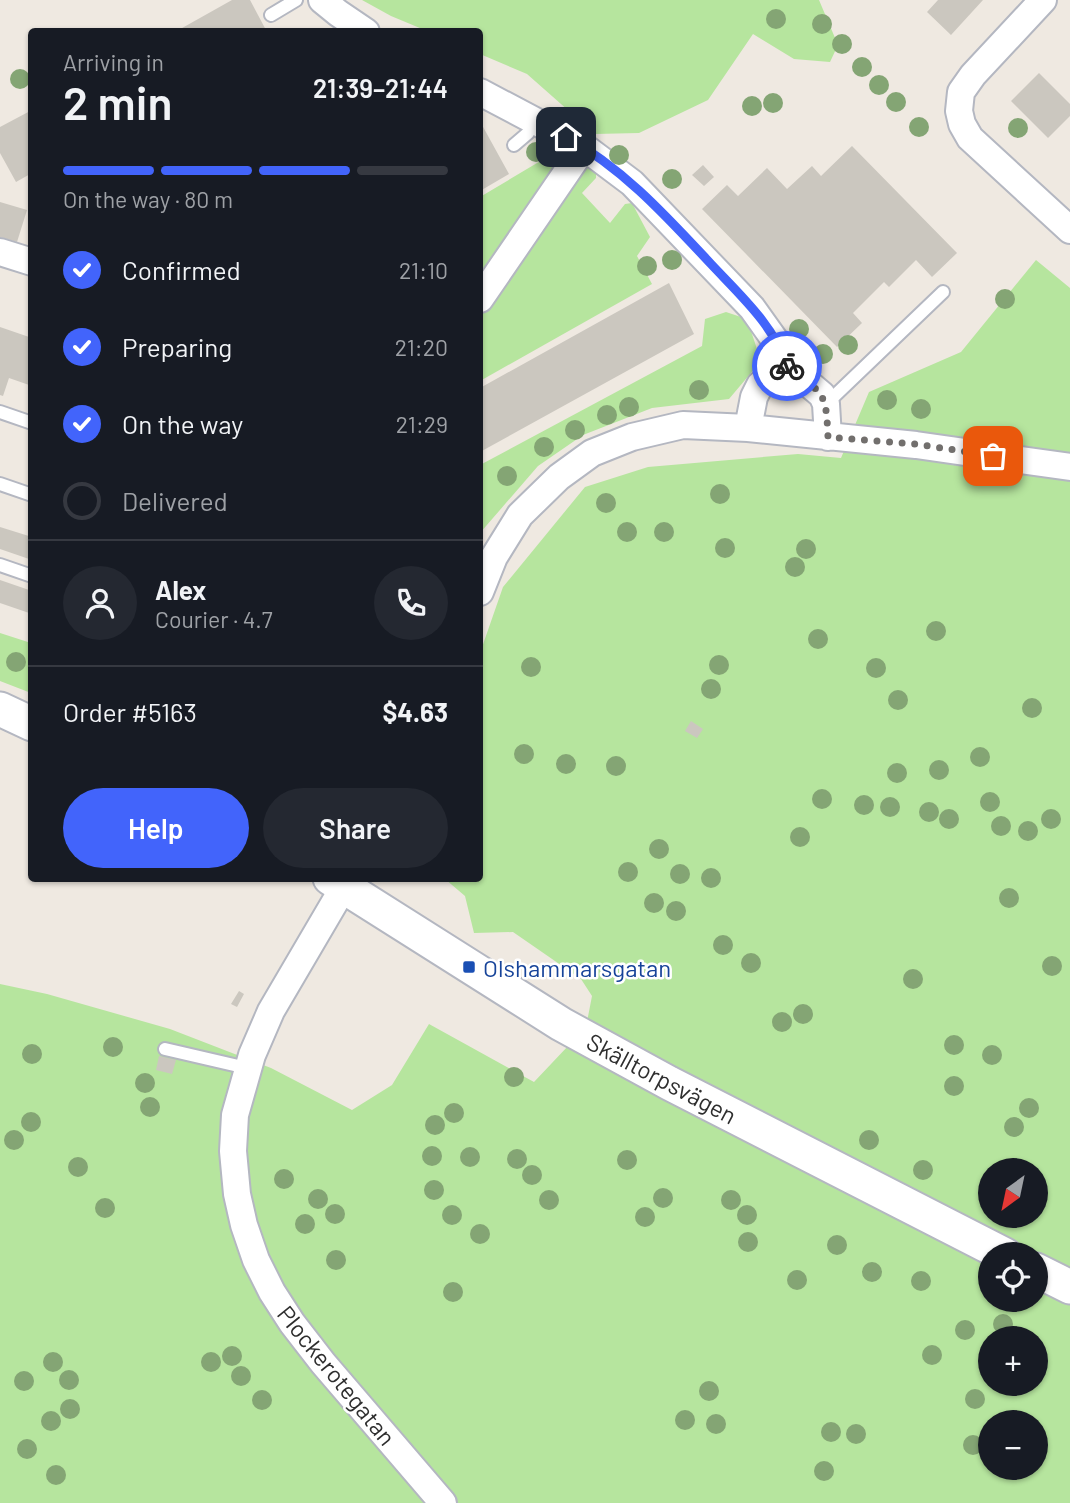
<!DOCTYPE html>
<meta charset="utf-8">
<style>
body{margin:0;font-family:Barlow,sans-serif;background:#242831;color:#f1f3f6;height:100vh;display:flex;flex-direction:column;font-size:26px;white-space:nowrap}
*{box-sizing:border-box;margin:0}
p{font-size:23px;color:#9ea1a6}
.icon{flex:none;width:38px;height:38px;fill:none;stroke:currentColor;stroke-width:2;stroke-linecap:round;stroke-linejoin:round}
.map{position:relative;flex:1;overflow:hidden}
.sheet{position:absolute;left:28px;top:28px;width:455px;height:854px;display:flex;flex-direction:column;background:#171b24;border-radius:7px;box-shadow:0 2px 5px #0004}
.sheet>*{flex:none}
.needle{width:46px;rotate:213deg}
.tools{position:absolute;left:978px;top:1158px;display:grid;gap:14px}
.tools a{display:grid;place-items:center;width:70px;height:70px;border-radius:50%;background:#171b24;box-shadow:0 2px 5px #0004;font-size:35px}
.pin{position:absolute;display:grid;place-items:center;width:60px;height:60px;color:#fff;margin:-30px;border-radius:14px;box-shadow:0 4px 10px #0006}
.courier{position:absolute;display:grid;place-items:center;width:70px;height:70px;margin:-35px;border:5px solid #4264fb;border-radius:50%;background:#fff;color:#222;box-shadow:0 2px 9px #0007}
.summary em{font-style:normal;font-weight:600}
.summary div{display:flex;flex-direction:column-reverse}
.summary{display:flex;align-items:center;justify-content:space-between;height:119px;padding:0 35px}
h1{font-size:46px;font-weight:600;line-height:52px}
.bar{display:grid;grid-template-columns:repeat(4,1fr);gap:10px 7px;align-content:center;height:84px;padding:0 35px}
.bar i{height:9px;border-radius:5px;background:#363941}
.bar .on{background:#4264fb}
.bar p{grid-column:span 4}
.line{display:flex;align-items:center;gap:18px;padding:0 35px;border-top:2px solid #363941}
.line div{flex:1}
.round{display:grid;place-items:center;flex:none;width:74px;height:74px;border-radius:37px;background:#242831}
ol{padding:0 35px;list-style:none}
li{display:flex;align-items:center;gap:21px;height:77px}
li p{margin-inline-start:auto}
li .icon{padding:7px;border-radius:50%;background:#4264fb;color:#fff;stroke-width:4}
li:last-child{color:#9ea1a6}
li i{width:38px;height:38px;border:4px solid #363941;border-radius:50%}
.primary-button{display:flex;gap:14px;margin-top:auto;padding:14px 35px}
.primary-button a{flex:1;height:80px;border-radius:42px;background:#4264fb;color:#fff;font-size:28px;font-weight:600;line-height:80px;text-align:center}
.primary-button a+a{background:#242831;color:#f1f3f6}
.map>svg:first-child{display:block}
</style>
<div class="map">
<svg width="1070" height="1503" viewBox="0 0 1070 1503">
<rect width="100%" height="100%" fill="#efe9e1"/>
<!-- green -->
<path fill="#b6e59e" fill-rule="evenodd" d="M362 0H819L838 45 830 62 794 59 753 34 708 100 639 133 595 134 527 74 480 54V32L427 31 391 16Z
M564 147 596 167V178L582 193 610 223 625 204 632 203 650 237 637 256 652 284 480 381V197Z
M1036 260 1070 288V1503H0V984L47 994 170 1029 271 1068 352 1110 392 1085 429 1024 534 1082 586 1027 592 996 581 979 513 932 474 933 465 896 445 879 480 878V653L503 587 585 487 648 467 798 454 841 458 869 392 961 352ZM990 1171H1036V1216H990ZM990 1255H1036V1300H990ZM990 1339H1036V1384H990ZM990 1423H1036V1468H990Z
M726 312 747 319 761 361 729 399 652 408 583 435 538 466 480 533V465L702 346 705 319Z
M0 633 31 643V693L0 681Z"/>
<!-- building -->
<path fill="#cbc7bf" d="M232 0H250L267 32H175Z
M938 0H983L951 35 927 12Z
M1039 73 1070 104V116L1048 138 1011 101Z
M32 110V173L16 182 0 153V127Z
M482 125 509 174 480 191V127Z
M852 146 957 253 932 277 916 260 889 287 884 282 853 313 862 323 837 347 702 209 727 185 738 196 767 168 787 189 812 166 821 176Z
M703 165 714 177 704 186 692 175Z
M0 202 27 210 17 242 0 237Z
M669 283 694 334 480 452V388Z
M0 327 32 338V386L9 378 3 396 0 395Z
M0 527 32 537V560L0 549Z
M0 580 32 591V614L0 603Z
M691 721 703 729 697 738 685 731Z
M239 991 244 994 237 1007 231 1004Z
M159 1056 176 1060 172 1074 156 1070Z"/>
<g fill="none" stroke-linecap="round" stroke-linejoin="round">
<!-- service casing -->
<g stroke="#b4b7c1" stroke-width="16">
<path id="service" d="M271 15 296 0
M514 145 528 133 534 120
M826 404 943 292
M0 412 32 423
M0 484 32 495
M0 565 32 576
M165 1049 247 1068"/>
</g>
<!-- minor casing -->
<g stroke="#b4b7c1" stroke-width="30">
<path id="minor" d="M322 0 338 13 366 32
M1043 0 973 75 961 92 959 111 962 124 970 138 1070 230
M480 92 584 147 632 183 752 308 782 350 789 373
M0 252 32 262
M480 299 584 147
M748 428 754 397 760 385 776 373H789L809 384 822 395 826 404 828 437
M480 592 494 557 520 515 559 477 592 453 632 437 683 425 748 428 916 445 1070 467
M349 878 271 1011 252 1055 235 1115 233 1151 237 1194 244 1225 256 1260 272 1292 292 1323 323 1363 443 1503"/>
</g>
<!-- tertiary casing -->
<g stroke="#b4b7c1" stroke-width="37">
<path id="tertiary" d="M0 709 32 724
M330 878 561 1024 669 1083 1005 1255
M1036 1270 1070 1287"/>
</g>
<!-- service -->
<use href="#service" stroke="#fff" stroke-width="12"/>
<!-- minor -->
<use href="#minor" stroke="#fff" stroke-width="26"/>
<!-- tertiary -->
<use href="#tertiary" stroke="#fff" stroke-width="33"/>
</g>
<!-- trees -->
<g fill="#84a574">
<circle cx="776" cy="19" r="10"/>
<circle cx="822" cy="24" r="10"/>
<circle cx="842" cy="44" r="10"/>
<circle cx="862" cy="67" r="10"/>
<circle cx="20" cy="79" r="10"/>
<circle cx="879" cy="85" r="10"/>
<circle cx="896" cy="102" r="10"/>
<circle cx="773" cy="103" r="10"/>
<circle cx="752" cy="106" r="10"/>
<circle cx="919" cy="127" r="10"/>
<circle cx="1018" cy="128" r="10"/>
<circle cx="536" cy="152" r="10"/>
<circle cx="619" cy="155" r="10"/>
<circle cx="672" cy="179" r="10"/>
<circle cx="672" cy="260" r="10"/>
<circle cx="647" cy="266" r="10"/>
<circle cx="1005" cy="299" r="10"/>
<circle cx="799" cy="329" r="10"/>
<circle cx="848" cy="345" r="10"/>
<circle cx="823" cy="354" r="10"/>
<circle cx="699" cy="390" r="10"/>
<circle cx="887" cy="400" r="10"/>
<circle cx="629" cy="407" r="10"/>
<circle cx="921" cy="409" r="10"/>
<circle cx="607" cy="415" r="10"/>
<circle cx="575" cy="430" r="10"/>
<circle cx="544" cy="447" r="10"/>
<circle cx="507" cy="476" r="10"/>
<circle cx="720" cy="494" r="10"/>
<circle cx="606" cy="503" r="10"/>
<circle cx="627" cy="532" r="10"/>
<circle cx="664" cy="532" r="10"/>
<circle cx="725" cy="548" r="10"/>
<circle cx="806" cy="549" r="10"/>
<circle cx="795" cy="567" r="10"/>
<circle cx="936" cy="631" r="10"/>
<circle cx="818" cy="639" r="10"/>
<circle cx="16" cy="662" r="10"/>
<circle cx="719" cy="665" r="10"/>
<circle cx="531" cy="667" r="10"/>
<circle cx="876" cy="668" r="10"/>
<circle cx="711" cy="689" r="10"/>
<circle cx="898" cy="700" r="10"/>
<circle cx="1032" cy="708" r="10"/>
<circle cx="524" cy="754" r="10"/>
<circle cx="980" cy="757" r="10"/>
<circle cx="566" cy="764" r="10"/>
<circle cx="616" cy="766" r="10"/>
<circle cx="939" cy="770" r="10"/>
<circle cx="897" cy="773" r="10"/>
<circle cx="822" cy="799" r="10"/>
<circle cx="990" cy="802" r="10"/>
<circle cx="864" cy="805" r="10"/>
<circle cx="890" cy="807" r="10"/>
<circle cx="929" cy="812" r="10"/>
<circle cx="949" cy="819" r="10"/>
<circle cx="1051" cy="819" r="10"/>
<circle cx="1001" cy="826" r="10"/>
<circle cx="1028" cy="831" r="10"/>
<circle cx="800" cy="837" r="10"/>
<circle cx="659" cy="849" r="10"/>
<circle cx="628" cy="872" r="10"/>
<circle cx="680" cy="874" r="10"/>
<circle cx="711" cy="878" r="10"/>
<circle cx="1009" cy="898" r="10"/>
<circle cx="654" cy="903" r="10"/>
<circle cx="676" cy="911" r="10"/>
<circle cx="723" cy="945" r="10"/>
<circle cx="751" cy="963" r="10"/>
<circle cx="1052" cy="966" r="10"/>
<circle cx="913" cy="979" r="10"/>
<circle cx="803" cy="1014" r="10"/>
<circle cx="782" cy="1022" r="10"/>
<circle cx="954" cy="1045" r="10"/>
<circle cx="113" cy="1047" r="10"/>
<circle cx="32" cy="1054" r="10"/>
<circle cx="992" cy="1055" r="10"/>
<circle cx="514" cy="1077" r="10"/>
<circle cx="145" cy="1083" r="10"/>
<circle cx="954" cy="1086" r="10"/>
<circle cx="150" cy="1107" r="10"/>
<circle cx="1029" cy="1108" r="10"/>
<circle cx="454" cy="1113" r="10"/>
<circle cx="31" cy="1122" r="10"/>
<circle cx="435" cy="1125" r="10"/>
<circle cx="1014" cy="1127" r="10"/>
<circle cx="14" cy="1140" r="10"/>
<circle cx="869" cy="1140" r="10"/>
<circle cx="432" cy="1156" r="10"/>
<circle cx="470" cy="1157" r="10"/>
<circle cx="517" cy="1159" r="10"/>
<circle cx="627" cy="1160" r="10"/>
<circle cx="78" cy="1167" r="10"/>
<circle cx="923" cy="1170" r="10"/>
<circle cx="532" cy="1175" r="10"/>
<circle cx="284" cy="1179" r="10"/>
<circle cx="434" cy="1190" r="10"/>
<circle cx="663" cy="1198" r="10"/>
<circle cx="318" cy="1199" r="10"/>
<circle cx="549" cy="1200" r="10"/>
<circle cx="731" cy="1200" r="10"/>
<circle cx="105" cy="1208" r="10"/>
<circle cx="335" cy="1214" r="10"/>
<circle cx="452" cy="1215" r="10"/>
<circle cx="747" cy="1215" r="10"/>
<circle cx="645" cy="1217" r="10"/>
<circle cx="305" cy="1224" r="10"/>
<circle cx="480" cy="1234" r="10"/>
<circle cx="748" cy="1242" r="10"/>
<circle cx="837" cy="1245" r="10"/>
<circle cx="336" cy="1260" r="10"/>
<circle cx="872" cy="1272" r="10"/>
<circle cx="797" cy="1280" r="10"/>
<circle cx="921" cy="1281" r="10"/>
<circle cx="453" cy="1292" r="10"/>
<circle cx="1003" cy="1324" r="10"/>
<circle cx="965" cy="1330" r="10"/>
<circle cx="932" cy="1355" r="10"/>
<circle cx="232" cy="1356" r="10"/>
<circle cx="53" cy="1362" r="10"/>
<circle cx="211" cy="1362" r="10"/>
<circle cx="241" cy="1376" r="10"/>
<circle cx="69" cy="1380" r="10"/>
<circle cx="24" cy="1381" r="10"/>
<circle cx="709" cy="1391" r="10"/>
<circle cx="975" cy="1399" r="10"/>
<circle cx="262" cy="1400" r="10"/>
<circle cx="70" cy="1409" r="10"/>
<circle cx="685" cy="1420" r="10"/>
<circle cx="51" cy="1421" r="10"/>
<circle cx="716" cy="1424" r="10"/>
<circle cx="831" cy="1432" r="10"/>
<circle cx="856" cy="1434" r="10"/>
<circle cx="973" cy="1445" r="10"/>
<circle cx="27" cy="1449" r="10"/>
<circle cx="824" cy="1471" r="10"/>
<circle cx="56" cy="1475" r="10"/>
</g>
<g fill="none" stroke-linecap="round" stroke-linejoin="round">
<!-- done -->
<path stroke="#726f6d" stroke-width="7" stroke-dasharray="0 12.6" d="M787 366 789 373C827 390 826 399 828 437L916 444 993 456"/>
<!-- route -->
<path stroke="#4264fb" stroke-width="9" d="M566 137C623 168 667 217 711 264 739 294 774 325 787 366"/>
</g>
<!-- markers -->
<rect fill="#1a4fb4" stroke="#fff" stroke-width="2.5" x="462" y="960" width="14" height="14" rx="3.5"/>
<g text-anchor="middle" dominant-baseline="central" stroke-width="5" stroke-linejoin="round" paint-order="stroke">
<!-- transit labels -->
<g font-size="24" fill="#164399" stroke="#fff" text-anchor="start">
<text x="483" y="967">Olshammarsgatan</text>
</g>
<!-- street labels -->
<g font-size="24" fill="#2e2e2e" stroke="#fff">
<text transform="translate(662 1078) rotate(28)">Skälltorpsvägen</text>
<text transform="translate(337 1375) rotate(51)">Plockerotegatan</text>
</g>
</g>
</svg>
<div class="tools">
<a><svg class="needle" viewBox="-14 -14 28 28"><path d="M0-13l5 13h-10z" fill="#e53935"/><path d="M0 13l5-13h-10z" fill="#9ea1a6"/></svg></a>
<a><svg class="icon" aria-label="locate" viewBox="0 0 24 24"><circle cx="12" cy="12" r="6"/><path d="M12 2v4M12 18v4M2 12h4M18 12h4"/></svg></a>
<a>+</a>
<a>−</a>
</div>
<div class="pin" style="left:993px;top:456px;background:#ea580c"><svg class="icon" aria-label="bag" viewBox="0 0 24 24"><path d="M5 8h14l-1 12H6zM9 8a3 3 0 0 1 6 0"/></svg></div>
<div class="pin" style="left:566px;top:137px;background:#1f2937"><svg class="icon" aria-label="home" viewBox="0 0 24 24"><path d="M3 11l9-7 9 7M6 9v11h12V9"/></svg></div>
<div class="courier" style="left:787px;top:366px"><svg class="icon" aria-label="bike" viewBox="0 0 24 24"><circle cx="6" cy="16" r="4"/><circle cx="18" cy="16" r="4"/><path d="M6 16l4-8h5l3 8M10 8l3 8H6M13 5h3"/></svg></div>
<section class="sheet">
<div class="summary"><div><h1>2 min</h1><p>Arriving in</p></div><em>21:39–21:44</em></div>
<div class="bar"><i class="on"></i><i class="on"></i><i class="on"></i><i></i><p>On the way · 80 m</p></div>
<ol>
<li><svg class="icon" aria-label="check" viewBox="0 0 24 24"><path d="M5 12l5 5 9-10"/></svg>Confirmed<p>21:10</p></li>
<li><svg class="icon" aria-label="check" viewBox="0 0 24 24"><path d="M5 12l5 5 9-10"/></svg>Preparing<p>21:20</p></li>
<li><svg class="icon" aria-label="check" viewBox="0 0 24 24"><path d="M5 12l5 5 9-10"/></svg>On the way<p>21:29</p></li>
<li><i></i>Delivered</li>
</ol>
<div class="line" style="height:126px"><a class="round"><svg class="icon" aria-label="person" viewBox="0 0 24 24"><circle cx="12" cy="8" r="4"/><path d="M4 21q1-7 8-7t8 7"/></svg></a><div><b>Alex</b><p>Courier · 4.7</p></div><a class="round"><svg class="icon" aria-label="phone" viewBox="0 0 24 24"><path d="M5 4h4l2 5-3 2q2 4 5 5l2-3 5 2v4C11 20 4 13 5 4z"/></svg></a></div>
<div class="line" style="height:91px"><div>Order #5163</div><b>$4.63</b></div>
<div class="primary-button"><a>Help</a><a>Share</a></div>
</section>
</div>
